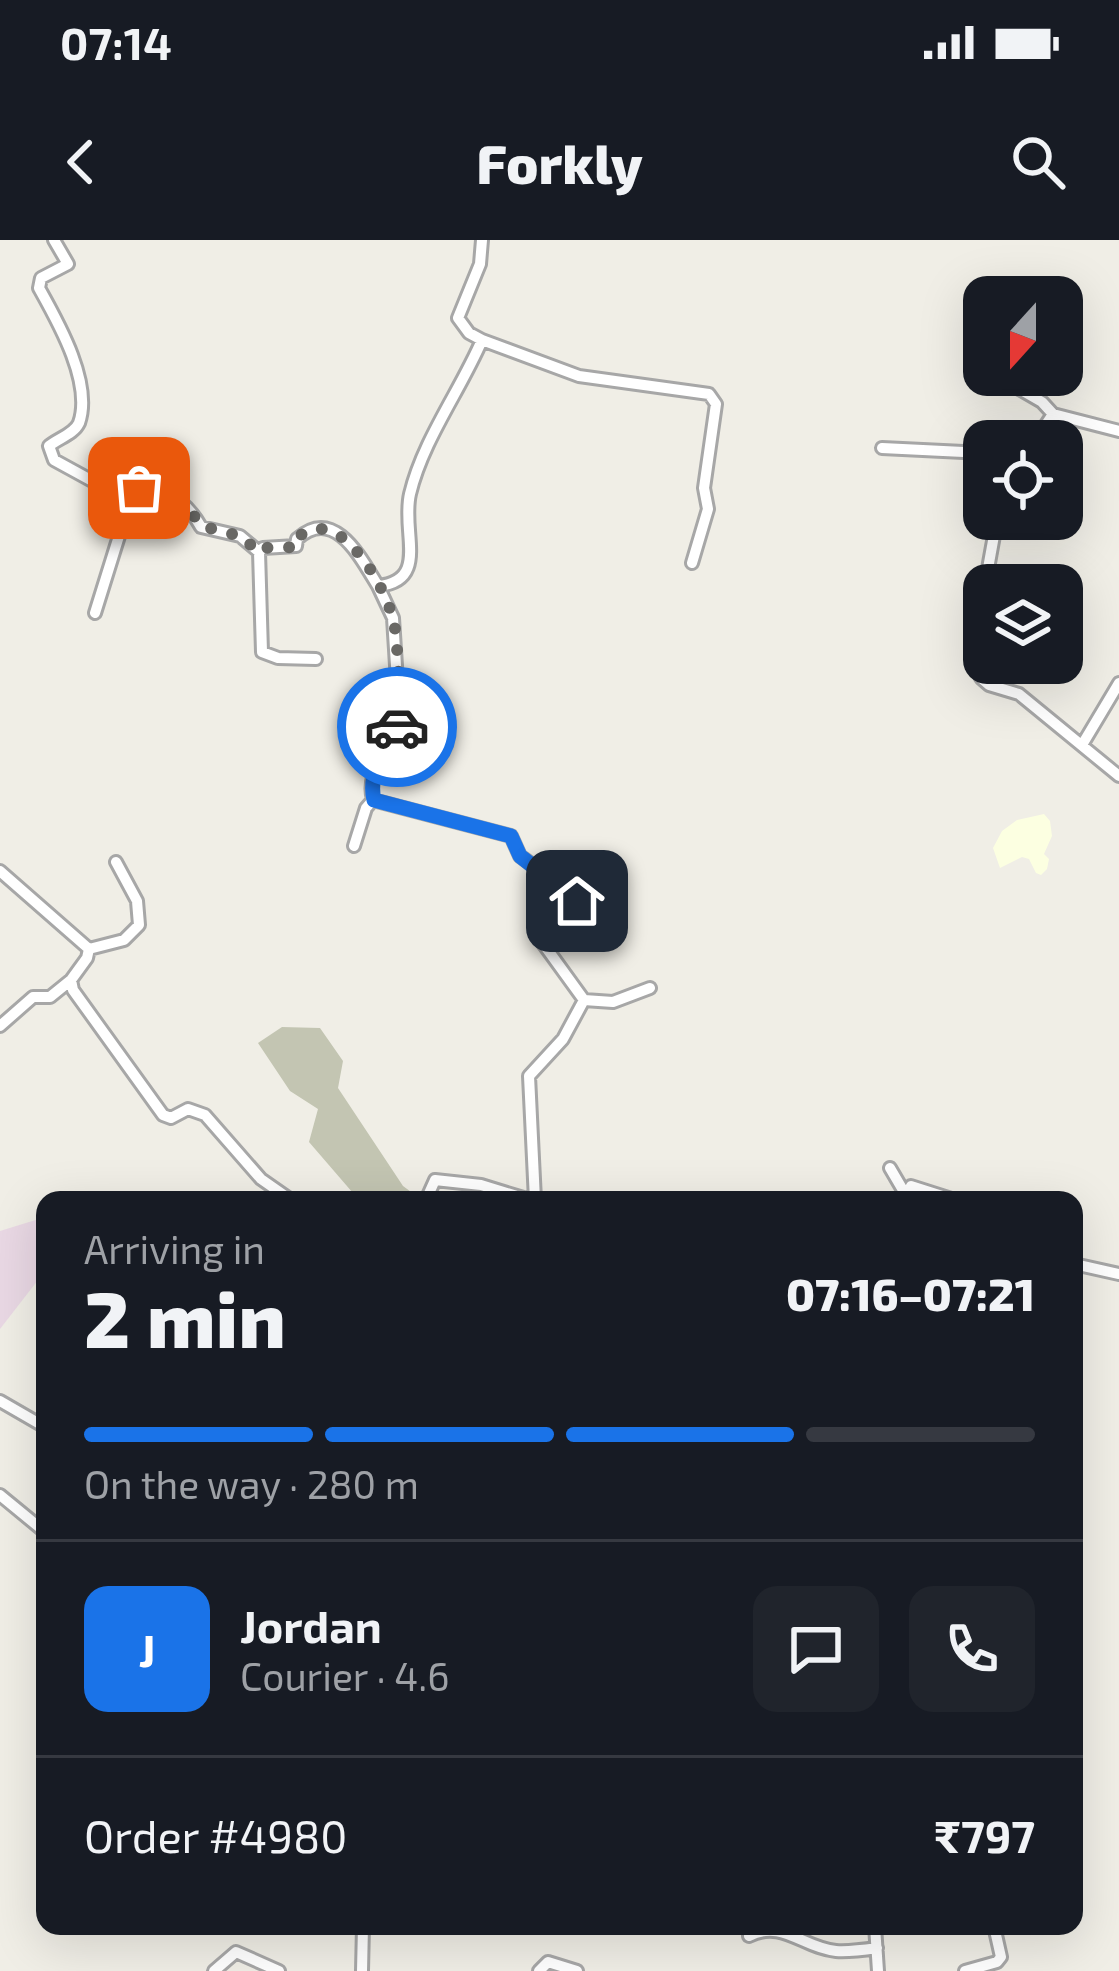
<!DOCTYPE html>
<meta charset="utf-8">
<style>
body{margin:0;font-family:"Exo 2",sans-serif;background:#20242c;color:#f1f3f6;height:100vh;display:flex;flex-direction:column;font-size:45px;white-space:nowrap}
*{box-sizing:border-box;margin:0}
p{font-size:39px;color:#9ea1a6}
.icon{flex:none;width:66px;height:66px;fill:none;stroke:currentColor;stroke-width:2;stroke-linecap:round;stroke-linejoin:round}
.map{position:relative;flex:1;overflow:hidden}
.side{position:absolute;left:36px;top:951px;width:1047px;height:744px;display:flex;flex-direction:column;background:#171b24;border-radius:24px;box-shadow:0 12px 48px #0002}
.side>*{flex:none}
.needle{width:78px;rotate:201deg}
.tools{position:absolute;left:963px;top:36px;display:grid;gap:24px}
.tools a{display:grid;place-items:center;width:120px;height:120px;border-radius:24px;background:#171b24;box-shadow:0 12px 48px #0002;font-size:60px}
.pin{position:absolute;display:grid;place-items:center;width:102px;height:102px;color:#fff;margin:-51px;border-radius:24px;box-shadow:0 6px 18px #0006}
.courier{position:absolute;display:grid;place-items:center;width:120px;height:120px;margin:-60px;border:9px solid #1a73e8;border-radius:50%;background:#fff;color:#222;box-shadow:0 3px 15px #0007}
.overview em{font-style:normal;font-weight:800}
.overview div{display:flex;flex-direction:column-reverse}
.overview{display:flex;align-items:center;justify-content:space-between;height:204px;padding:0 48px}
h1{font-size:78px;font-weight:800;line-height:90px}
.bar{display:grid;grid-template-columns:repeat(4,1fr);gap:18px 12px;align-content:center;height:144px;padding:0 48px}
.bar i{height:15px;border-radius:9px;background:#363941}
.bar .on{background:#1a73e8}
.bar p{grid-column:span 4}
.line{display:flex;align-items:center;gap:30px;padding:0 48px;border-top:3px solid #363941}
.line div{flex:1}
.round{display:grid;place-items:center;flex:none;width:126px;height:126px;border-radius:24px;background:#20242c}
.status{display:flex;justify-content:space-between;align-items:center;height:84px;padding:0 60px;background:#171b24;direction:ltr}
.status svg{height:33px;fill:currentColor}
header{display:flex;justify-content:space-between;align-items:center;height:156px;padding:0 48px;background:#171b24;font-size:54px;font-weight:800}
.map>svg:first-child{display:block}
</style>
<div class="status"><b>07:14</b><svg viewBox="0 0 49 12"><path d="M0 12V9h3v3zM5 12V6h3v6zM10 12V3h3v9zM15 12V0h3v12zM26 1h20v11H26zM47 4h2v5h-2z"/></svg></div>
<header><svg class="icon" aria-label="back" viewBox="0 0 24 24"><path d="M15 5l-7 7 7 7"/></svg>Forkly<svg class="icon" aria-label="search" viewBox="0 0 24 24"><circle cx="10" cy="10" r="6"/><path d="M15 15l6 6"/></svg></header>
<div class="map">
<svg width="1119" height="1731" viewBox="0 0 1119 1731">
<rect width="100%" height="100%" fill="#f0eee6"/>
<!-- industrial -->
<path fill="#e9d8e4" d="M42 978 45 980V1031L0 1089V991Z"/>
<!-- education -->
<path fill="#fcffe1" d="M1044 574 1050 581 1052 596 1044 614 1049 619 1047 629 1041 635 1036 633 1029 619 1022 617 1000 628 993 608 1002 591 1017 580Z"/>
<!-- construction -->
<path fill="#c3c5b2" d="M282 787 320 788 343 821 338 848 403 946 422 960H359L309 902 318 869 290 851 258 803Z"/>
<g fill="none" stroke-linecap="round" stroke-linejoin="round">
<!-- minor casing -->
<g stroke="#a7a7a7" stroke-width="16">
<path id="minor" d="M54 0 68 24 41 38 39 48C58 82 93 143 79 183 74 194 59 198 49 206L54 220 118 255C154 243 182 253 201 287L240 296 259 312 263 308 296 306 297 299C335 265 361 319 378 346
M482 0 480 24 458 78 469 93 482 100C460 151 423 200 410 254 401 292 430 341 378 346L393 378 399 473C397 503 364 527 373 560L511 596 520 616 575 656 576 661 547 689 542 702 584 760 563 799 529 836 535 960
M482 100 579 136 709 154 716 164 704 248 708 269 692 323
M983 128 984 129
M995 135 1042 162 1053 174
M1035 201 1053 174 1119 191
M882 208 984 213
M259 312 262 412 278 418 316 419
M985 345 997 279
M95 373 124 280 128 252
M984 422 981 438 989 445 1019 454 1119 536
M1082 505 1119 443
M354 606 366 568 373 560
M0 631 89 709 87 718 71 740 73 750 163 875 171 878 188 869 205 875 261 939 291 960
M89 709 124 700 139 685 137 661 116 622
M584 760 613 762 650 748
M0 786 33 757H50L71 740
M890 928 907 957
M426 960 435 940 481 945 530 960
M906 960 911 946 955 960
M1074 1024 1119 1034
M0 1161 45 1187
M0 1255 45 1292
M875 1686 878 1731
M749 1696C782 1679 803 1708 836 1711 849 1712 863 1710 877 1708
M214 1731 236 1712 279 1731
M362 1731 363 1686
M539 1731 548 1722 577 1731
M965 1731 997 1722 1001 1717 994 1686"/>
</g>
<!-- minor -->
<use href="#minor" stroke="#fff" stroke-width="10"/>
</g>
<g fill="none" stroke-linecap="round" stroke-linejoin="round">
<!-- done -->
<path stroke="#696865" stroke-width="12" stroke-dasharray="0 21.6" d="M139 248 182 261 202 286 240 296 259 312 263 308 296 307 297 298C339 260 387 349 394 383 398 402 401 469 397 487"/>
<!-- route -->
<path stroke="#1a73e8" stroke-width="15" d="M397 487C383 508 368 535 374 560L511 596 520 616 577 661"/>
</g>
</svg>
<div class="tools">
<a><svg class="needle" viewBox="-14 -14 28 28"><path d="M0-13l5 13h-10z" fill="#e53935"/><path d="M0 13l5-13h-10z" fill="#9ea1a6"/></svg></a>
<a><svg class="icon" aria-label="locate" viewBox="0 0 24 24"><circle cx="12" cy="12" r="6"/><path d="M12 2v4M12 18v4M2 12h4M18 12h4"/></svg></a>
<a><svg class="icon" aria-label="layers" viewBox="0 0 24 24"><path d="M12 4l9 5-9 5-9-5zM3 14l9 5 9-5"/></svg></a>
</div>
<div class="pin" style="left:139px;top:248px;background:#ea580c"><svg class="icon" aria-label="bag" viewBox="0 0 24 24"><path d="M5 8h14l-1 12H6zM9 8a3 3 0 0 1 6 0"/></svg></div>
<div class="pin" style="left:577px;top:661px;background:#1f2937"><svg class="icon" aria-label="home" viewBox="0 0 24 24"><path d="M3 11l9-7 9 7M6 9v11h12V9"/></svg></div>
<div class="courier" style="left:397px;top:487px"><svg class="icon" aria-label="car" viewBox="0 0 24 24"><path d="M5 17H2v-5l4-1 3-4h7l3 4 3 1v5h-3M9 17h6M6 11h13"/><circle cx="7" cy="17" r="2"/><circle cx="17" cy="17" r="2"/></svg></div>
<section class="side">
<div class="overview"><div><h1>2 min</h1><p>Arriving in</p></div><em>07:16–07:21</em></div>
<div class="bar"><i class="on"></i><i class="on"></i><i class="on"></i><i></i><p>On the way · 280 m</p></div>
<div class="line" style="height:216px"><b class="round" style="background:#1a73e8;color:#fff">J</b><div><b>Jordan</b><p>Courier · 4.6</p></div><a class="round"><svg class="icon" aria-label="chat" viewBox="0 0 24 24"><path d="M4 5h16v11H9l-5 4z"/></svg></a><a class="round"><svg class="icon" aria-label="phone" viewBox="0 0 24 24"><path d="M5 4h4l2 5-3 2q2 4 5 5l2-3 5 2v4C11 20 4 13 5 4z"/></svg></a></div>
<div class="line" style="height:156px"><div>Order #4980</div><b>₹797</b></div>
</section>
</div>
